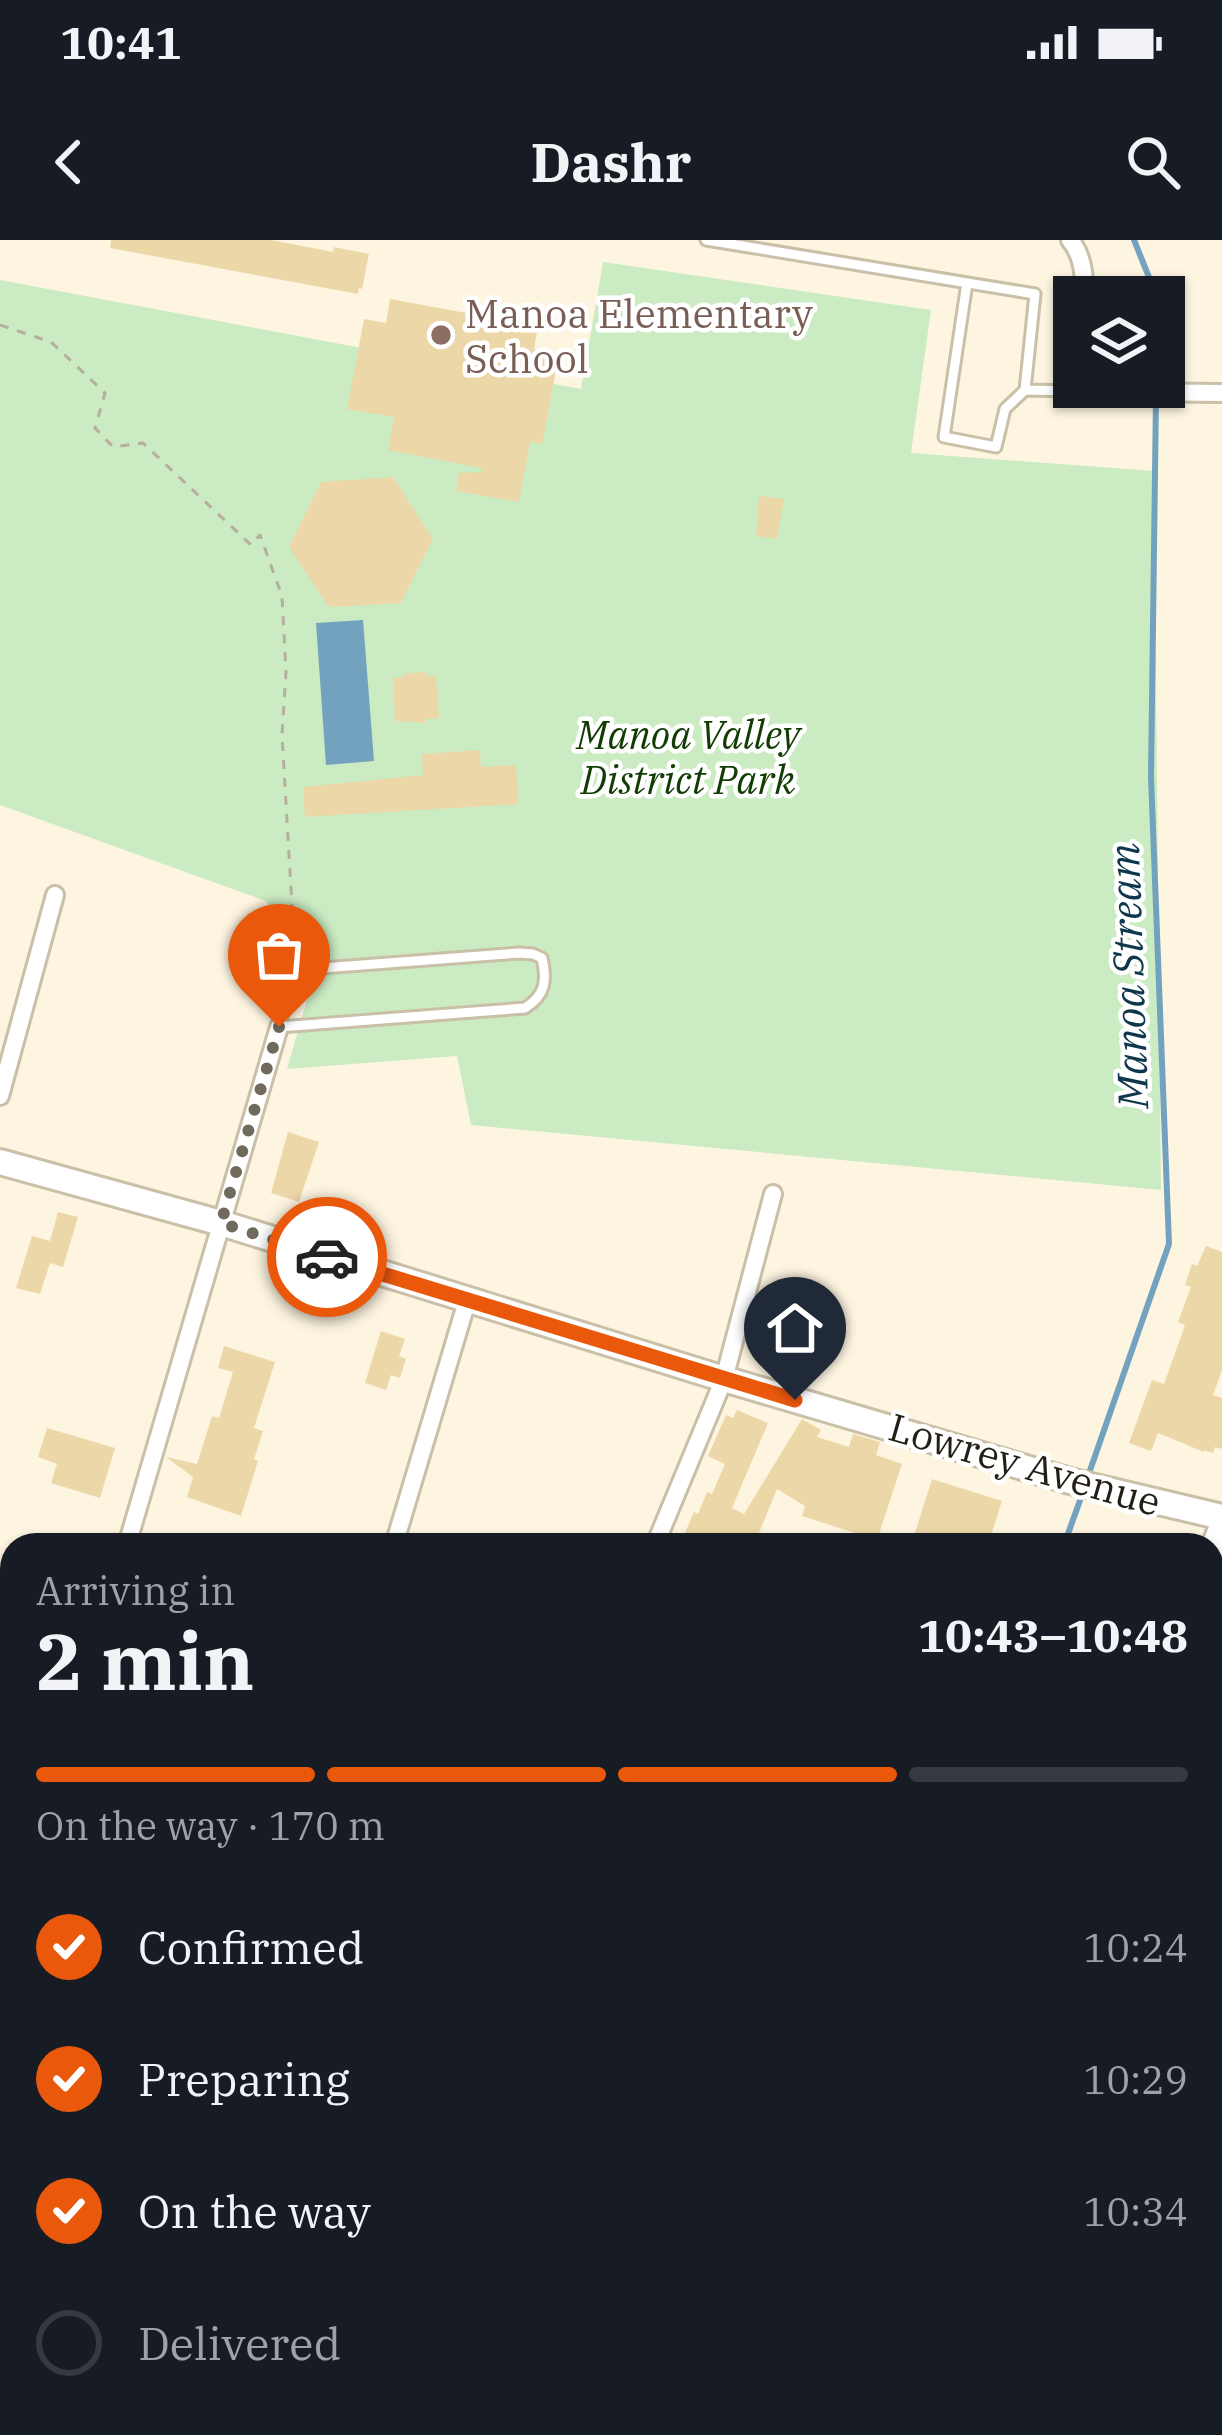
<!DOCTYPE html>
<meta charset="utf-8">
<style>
body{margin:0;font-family:"IBM Plex Serif",serif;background:#242831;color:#f1f3f6;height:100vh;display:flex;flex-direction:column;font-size:45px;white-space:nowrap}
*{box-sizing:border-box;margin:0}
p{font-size:39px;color:#9ea1a6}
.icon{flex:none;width:66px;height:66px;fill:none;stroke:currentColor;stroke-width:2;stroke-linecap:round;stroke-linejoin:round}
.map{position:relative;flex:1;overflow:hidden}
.side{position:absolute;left:0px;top:1293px;width:1224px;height:903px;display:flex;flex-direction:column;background:#171b24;border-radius:36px 36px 0 0;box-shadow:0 3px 9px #0004}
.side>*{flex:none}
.fabs{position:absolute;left:1053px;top:36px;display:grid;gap:24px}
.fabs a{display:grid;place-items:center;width:132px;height:132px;border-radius:0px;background:#171b24;box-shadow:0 3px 9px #0004;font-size:60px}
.pin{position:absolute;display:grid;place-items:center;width:102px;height:102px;color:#fff;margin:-123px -51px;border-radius:50% 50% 50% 0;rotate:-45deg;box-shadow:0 0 12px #0007}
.pin .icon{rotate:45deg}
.courier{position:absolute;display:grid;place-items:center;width:120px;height:120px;margin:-60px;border:9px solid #ea580c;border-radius:50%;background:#fff;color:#222;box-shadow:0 3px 15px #0007}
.head em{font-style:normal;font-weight:700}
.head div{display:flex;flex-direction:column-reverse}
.head{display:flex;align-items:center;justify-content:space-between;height:204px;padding:0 36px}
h1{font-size:78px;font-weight:700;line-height:90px}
.bar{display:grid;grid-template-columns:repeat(4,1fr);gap:18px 12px;align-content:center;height:144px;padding:0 36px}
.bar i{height:15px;border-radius:9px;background:#363941}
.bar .active{background:#ea580c}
.bar p{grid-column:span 4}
ol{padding:0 36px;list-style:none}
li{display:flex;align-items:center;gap:36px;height:132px}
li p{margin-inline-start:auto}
li .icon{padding:12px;border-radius:50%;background:#ea580c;color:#fff;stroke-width:4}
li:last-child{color:#9ea1a6}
li i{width:66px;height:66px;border:6px solid #363941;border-radius:50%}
.status{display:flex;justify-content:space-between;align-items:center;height:84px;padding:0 60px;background:#171b24;direction:ltr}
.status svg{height:33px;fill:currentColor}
header{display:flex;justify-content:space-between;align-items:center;height:156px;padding:0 36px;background:#171b24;font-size:54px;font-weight:700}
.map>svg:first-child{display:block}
</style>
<div class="status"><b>10:41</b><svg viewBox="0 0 49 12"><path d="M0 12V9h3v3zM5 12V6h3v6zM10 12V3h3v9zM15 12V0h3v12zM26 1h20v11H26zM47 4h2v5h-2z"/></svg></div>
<header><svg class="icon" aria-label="back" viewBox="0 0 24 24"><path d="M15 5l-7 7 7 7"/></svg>Dashr<svg class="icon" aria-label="search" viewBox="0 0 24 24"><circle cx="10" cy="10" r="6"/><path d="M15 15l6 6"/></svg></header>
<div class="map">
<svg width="1222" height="2195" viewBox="0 0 1222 2195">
<rect width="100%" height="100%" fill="#fef5e1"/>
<!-- green -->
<path fill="#cbebc3" d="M603 22 931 70 911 213 1154 231 1161 950 471 885 457 816 287 829 314 736 266 661 0 565V40L581 149Z"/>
<!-- water -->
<path fill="#73a2be" d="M363 380 374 521 326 525 316 383Z"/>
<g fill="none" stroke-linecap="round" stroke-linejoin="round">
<!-- stream -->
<path stroke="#73a2be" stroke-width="6" d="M1134 0 1157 57
M1087 1239 1169 1004 1151 537 1156 157
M1064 1305 1083 1252
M1212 1652 1222 1655"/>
</g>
<!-- building -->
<path fill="#ecd7a8" d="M111 0H271L333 12 334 7 369 14 362 49 359 48 358 54 110 8Z
M390 59 538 86 534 109 559 114 542 204 530 202 519 262 456 251 459 233 481 232V228L388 210 394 177 347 169 364 79 386 83Z
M393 237 433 299 401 363 329 367 289 307 321 242Z
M759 256 784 259 777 299 756 296Z
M425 432 426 436 436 435 439 478 426 479V483L395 481 393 438 403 437V434Z
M480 510 481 527 516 525 518 564 305 577 303 547 423 535 422 514Z
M288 892 319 902 299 962 271 953Z
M58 972 78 977 63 1027 50 1023 40 1054 16 1048 32 996 50 1001Z
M1206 1006 1222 1012V1130L1213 1155 1222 1158V1209L1215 1207 1213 1213 1204 1210V1212L1158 1193 1151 1211 1129 1203 1152 1140 1164 1144 1185 1085 1178 1082 1191 1047 1185 1045 1192 1024 1197 1026Z
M381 1091 405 1099 399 1116 406 1119 400 1138 391 1135 386 1150 365 1143Z
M224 1106 275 1122 254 1188 263 1191 254 1219 258 1221 241 1276 187 1257 193 1237 166 1217 197 1224 212 1176 219 1178 233 1132 218 1128Z
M737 1170 768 1183 732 1268 744 1274 802 1179 821 1190 817 1197 849 1207 853 1194 880 1202 876 1215 902 1224 877 1300 802 1276 805 1266 777 1249 754 1305H708L684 1295 694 1272 698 1274 707 1252 712 1254 725 1224 708 1216 726 1175 733 1178Z
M47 1188 115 1208 100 1258 51 1243 57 1224 38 1217Z
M932 1239 1002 1261 988 1305H911Z"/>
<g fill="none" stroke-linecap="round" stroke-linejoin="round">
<!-- lane casing -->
<g stroke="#cabfa7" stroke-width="15">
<path id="lane" d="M706 0 1035 54 1025 150 1128 152
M967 43 944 197 996 207 1005 169 1025 150
M519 713 533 714 542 718C547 740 546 755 525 768L279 787 296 730Z
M659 1296 682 1305
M1212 1851 1222 1855
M1212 2013 1222 2017
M1067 2195 1072 2184"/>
</g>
<!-- street casing -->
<g stroke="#cabfa7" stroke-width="22">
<path id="street" d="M1070 0C1083 15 1085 38 1084 57
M1081 151V147
M1128 152 1222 153
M0 856 55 655
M127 1305 279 787
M394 1305 467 1061
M655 1305 724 1139 773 954
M0 1531 12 1527
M1212 1548 1222 1550
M440 2195 445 2184"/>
</g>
<!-- secondary casing -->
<g stroke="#cabfa7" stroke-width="30">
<path id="secondary" d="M0 922 221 983 724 1139 1070 1241 1222 1277
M1212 1312 1222 1286
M876 2195 880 2184"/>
</g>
<!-- path -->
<path stroke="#b6ae9e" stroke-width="3" stroke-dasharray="9 9" stroke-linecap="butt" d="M0 85 51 102 105 153 95 188 113 207 143 203 251 305 260 295 282 356 286 432 282 495 295 716"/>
<!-- lane -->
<use href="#lane" stroke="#fff" stroke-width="9"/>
<!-- street -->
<use href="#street" stroke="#fff" stroke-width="16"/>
<!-- secondary -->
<use href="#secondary" stroke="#fff" stroke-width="24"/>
</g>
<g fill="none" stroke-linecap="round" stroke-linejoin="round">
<!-- done -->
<path stroke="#706a5d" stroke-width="12" stroke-dasharray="0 21.6" d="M279 787 221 983 327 1017"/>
<!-- route -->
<path stroke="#ea580c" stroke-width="15" d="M327 1017 795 1160"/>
</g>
<!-- markers -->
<circle fill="#8d6e63" stroke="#fff" stroke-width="4.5" cx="441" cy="95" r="12"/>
<g text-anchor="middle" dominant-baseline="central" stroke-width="9" stroke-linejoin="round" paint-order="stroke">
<!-- education labels -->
<g font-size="39" fill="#785e54" stroke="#fff" text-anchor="start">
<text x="465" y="73">Manoa Elementary<tspan x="465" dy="45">School</tspan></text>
</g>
<!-- park labels -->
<g font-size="39" font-style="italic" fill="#123c04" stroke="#fff">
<text x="688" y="494">Manoa Valley<tspan x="688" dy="45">District Park</tspan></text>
</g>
<!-- street labels -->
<g font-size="39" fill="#241f16" stroke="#fff">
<text transform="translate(1025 1224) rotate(16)">Lowrey Avenue</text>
</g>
<!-- water labels -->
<g font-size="42" font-style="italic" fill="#0f374c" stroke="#fff">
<text transform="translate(1128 736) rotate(-92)">Manoa Stream</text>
</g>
</g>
</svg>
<div class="fabs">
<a><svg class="icon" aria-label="layers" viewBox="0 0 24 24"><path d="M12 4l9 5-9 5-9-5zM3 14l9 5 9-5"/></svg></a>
</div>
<div class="pin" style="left:279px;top:787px;background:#ea580c"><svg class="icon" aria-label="bag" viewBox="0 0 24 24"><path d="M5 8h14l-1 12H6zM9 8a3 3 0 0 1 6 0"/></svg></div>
<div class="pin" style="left:795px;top:1160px;background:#1f2937"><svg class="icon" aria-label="home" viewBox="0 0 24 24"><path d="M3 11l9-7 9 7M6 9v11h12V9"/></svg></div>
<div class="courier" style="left:327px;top:1017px"><svg class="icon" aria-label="car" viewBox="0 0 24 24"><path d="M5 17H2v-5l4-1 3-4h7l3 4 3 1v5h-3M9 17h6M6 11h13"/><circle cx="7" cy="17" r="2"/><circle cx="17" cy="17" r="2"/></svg></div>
<section class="side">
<div class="head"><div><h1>2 min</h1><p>Arriving in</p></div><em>10:43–10:48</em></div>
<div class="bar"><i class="active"></i><i class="active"></i><i class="active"></i><i></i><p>On the way · 170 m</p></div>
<ol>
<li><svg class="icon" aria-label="check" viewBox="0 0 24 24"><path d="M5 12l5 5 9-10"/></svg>Confirmed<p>10:24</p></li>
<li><svg class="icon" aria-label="check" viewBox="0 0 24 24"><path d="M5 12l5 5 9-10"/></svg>Preparing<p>10:29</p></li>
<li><svg class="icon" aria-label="check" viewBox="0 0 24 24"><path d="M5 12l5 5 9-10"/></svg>On the way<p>10:34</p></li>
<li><i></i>Delivered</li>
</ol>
</section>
</div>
